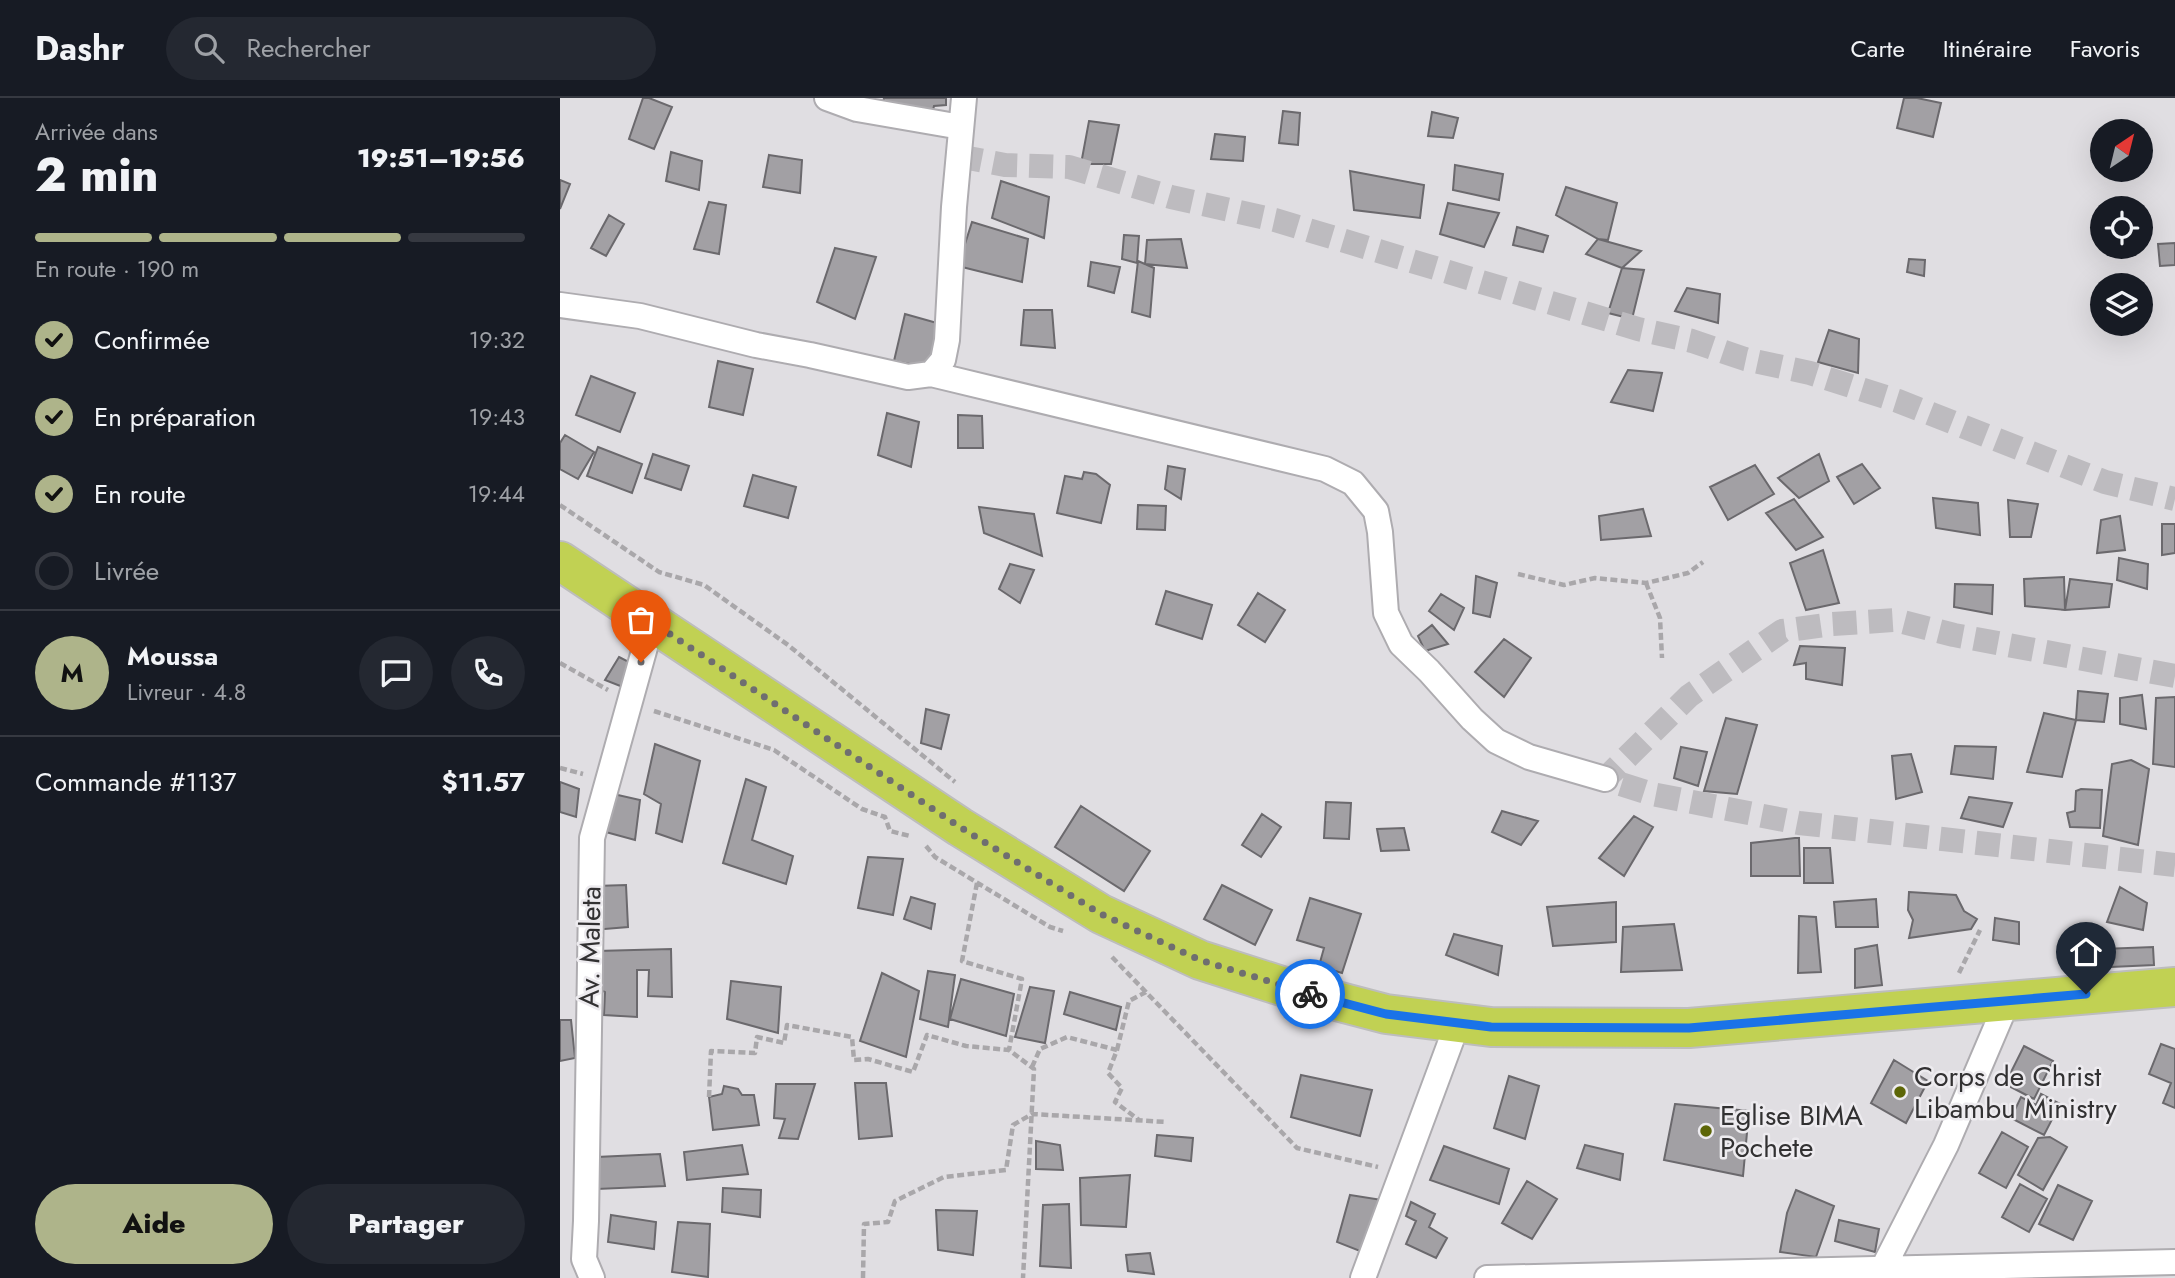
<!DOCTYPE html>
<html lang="fr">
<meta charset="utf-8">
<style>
body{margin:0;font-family:Jost,sans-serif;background:#242831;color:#f1f3f6;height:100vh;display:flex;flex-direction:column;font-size:26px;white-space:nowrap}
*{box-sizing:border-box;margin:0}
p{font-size:23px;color:#9ea1a6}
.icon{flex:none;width:38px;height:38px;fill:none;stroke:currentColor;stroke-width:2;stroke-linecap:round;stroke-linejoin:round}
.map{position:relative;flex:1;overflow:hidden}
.drawer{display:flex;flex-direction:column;background:#171b24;width:560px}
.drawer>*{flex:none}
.needle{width:46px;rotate:35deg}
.tools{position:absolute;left:1530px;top:21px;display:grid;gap:14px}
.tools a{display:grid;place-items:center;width:63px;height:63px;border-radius:50%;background:#171b24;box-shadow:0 7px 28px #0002;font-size:35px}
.pin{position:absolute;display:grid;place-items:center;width:60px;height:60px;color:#fff;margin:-72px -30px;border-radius:50% 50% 50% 0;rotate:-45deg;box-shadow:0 0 7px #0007}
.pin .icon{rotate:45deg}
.courier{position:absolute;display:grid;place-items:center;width:70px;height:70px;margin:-35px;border:5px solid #1a73e8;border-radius:50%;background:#fff;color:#222;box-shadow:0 2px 9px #0007}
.head em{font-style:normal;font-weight:800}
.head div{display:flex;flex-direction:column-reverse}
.head{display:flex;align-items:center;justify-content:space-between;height:119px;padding:0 35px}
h1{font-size:46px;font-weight:800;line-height:52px}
.bar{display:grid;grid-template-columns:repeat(4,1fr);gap:10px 7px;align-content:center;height:84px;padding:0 35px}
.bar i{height:9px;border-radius:5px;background:#363941}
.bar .on{background:#aeb48a}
.bar p{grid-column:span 4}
.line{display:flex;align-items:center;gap:18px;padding:0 35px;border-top:2px solid #363941}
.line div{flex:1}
.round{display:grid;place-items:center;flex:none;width:74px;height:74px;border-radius:37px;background:#242831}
ol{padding:0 35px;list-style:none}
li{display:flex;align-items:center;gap:21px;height:77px}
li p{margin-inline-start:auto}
li .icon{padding:7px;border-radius:50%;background:#aeb48a;color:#111;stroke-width:4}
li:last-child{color:#9ea1a6}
li i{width:38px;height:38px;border:4px solid #363941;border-radius:50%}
.button{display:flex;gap:14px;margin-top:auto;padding:14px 35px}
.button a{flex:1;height:80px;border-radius:42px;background:#aeb48a;color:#111;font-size:28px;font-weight:800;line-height:80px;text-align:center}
.button a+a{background:#242831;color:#f1f3f6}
header{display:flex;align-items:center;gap:42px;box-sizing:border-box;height:98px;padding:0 35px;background:#171b24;border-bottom:2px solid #363941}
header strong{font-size:33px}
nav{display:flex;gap:38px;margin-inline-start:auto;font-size:24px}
.search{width:490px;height:63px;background:#242831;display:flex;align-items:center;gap:18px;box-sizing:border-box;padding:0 24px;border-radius:38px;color:#9ea1a6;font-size:26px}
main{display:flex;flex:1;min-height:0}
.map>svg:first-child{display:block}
</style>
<header>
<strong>Dashr</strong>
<div class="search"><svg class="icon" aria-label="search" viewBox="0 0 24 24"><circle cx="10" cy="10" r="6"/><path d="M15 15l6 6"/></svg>Rechercher</div>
<nav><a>Carte</a><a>Itinéraire</a><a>Favoris</a></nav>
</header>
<main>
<section class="drawer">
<div class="head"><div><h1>2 min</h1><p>Arrivée dans</p></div><em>19:51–19:56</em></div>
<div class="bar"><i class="on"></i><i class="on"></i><i class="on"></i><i></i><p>En route · 190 m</p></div>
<ol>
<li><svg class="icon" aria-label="check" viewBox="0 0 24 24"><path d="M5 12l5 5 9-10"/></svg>Confirmée<p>19:32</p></li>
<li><svg class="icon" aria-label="check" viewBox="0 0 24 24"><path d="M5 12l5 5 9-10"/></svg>En préparation<p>19:43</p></li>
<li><svg class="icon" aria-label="check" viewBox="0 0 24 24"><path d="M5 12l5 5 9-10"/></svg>En route<p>19:44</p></li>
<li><i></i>Livrée</li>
</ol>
<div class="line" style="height:126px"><b class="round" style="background:#aeb48a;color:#111">M</b><div><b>Moussa</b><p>Livreur · 4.8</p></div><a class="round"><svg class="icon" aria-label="chat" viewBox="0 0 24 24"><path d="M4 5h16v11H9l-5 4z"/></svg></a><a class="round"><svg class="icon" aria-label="phone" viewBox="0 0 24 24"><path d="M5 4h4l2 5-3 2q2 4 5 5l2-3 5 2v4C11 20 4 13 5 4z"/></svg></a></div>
<div class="line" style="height:91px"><div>Commande #1137</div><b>$11.57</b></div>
<div class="button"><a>Aide</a><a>Partager</a></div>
</section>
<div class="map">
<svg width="1615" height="1180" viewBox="0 0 1615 1180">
<rect width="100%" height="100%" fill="#e0dee2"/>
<!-- building -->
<path fill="#a2a0a4" stroke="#6b696d" stroke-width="2" d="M83 0H89L112 9 94 51 69 41Z
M324 0H386V7L374 8 371 20 321 15Z
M1344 0H1357L1381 5 1373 39 1337 30Z
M723 13 740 15 738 47 719 45Z
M872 14 898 20 893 40 868 38Z
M529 23 559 27 551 66H521Z
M655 36 685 39 683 63 651 61Z
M111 54 142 63 139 92 106 83Z
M209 57 242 62 240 95 203 89Z
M895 67 943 76 939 102 893 92Z
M790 73 864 87 860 120 794 112Z
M0 82 10 86 0 111Z
M441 83 489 99 484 140 432 120Z
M1006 89 1057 105 1048 142 1038 141 996 117Z
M149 104 166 107 159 156 134 151Z
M888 105 939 115 924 149 880 136Z
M49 117 64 126 46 158 31 150Z
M412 124 468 141 462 184 398 168Z
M957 129 988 138 983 154 953 147Z
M564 137 579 138 577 165 562 161Z
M621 141 627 170 585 166 587 142Z
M1038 141 1081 153 1062 170 1026 156Z
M1615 145V167L1600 168 1598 146Z
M275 150 316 159 295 221 257 204Z
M1349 161 1365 162 1364 178 1347 174Z
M578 163 594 170 590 219 572 214Z
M531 164 560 169 554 195 528 188Z
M1062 170 1084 172 1072 221 1048 215Z
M1127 190 1160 196 1158 225 1115 213Z
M464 212H492L495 250 461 247Z
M345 216 377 225 372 270 334 263Z
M1269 232 1299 241 1298 275 1258 264Z
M158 263 193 271 183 317 149 309Z
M1068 272 1102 275 1093 313 1051 304Z
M31 278 75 295 60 334 16 317Z
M327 315 359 324 351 369 318 357Z
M398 317 422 318 423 350H398Z
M5 337 34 354 18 381 0 371V345Z
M38 349 82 366 72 395 27 378Z
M93 356 129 368 121 392 85 380Z
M1259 356 1269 383 1239 400 1218 380Z
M1302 366 1320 390 1294 406 1277 379Z
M1195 367 1214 396 1168 422 1150 389Z
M608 368 625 371 621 401 605 391Z
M524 374 536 376 550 387 541 425 497 415 505 378 522 381Z
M193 377 236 389 228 420 184 408Z
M1373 400 1418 405 1420 437 1376 430Z
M1234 401 1263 439 1236 452 1206 415Z
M1448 402 1478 406 1471 439H1450Z
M578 407 606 408 605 432 577 431Z
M419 409 474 416 482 458 424 435Z
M1083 411 1091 438 1041 442 1039 418Z
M1560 418 1565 452 1537 455 1541 422Z
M1602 426H1615V455L1602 457Z
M1263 452 1279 505 1246 512 1230 465Z
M1559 460 1588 466 1587 491 1557 482Z
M450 466 474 472 460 505 439 491Z
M916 478 937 485 930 519 913 515Z
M1504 479 1505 512 1465 508 1464 481Z
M1510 481 1552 486 1549 509 1505 512Z
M1395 486 1433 487 1432 516 1394 509Z
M606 493 652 507 642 541 596 526Z
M698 495 725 512 705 544 678 527Z
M881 496 904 510 894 532 869 513Z
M872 527 888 546 865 553 858 538Z
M944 541 971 560 944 599 915 574Z
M1240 548 1285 550 1282 587 1246 581V565L1234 567Z
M59 559 69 564 68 591 45 582Z
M1518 593 1548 596 1544 624 1516 622Z
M1582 597 1586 631 1560 626V600Z
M1615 599V669L1593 666 1596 600Z
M366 611 389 617 381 651 361 645Z
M1484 615 1516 622 1502 679 1467 674Z
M1166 620 1197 627 1177 696 1144 693Z
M95 646 140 663 122 744 96 735 101 706 84 696Z
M1395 648 1436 649 1433 681 1391 676Z
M1121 649 1147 654 1138 688 1114 680Z
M1351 656 1362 694 1336 701 1332 658Z
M1571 662 1589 671 1578 747 1543 738 1552 666Z
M186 681 206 689 192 742 233 758 226 786 163 765Z
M0 684 19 691 16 719 0 714Z
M1521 691 1542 692 1540 730 1510 729 1507 715 1515 713 1516 693Z
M49 695 80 702 75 742 42 733Z
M1409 699 1452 705 1443 729 1401 720Z
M766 704 791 705 789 741 764 740Z
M521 708 590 753 564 793 495 749Z
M942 713 978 723 961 747 932 734Z
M702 716 721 729 701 759 682 747Z
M1074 718 1093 729 1064 778 1039 760Z
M844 730 849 752 821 753 817 731Z
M1235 740H1239L1240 778H1191V745Z
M1244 750H1270L1273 785H1244Z
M308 759 343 761 333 817 298 810Z
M66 787 68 829 33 832 35 788Z
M662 787 712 812 695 847 644 821Z
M1560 789 1587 805 1583 832 1547 824Z
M1349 794 1396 797 1404 813 1417 821 1411 831 1349 840 1353 822 1348 812Z
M351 799 375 806 371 831 344 821Z
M750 800 801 816 782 875 759 868 764 850 737 842Z
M1316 801 1318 829H1276L1274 804Z
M1056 804V844L993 848 987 809Z
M1239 818 1256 819 1261 874 1238 875Z
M1435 820 1459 824V846L1433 842Z
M1114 826 1122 872 1061 874 1063 829Z
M1527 828 1541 831 1542 851 1593 849 1594 867 1529 870Z
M894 836 942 848 938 877 886 857Z
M1317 847 1322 887 1295 890V851Z
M111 851 112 899 88 898 89 872H77V919L44 917 45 894 35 889 37 853Z
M368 873 395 877 388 929 360 921Z
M322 875 359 893 346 959 300 943Z
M401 881 454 896 446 938 390 921Z
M171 883 221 889 218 935 167 921Z
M470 889 494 893 485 945 455 939Z
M510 894 561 909 556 932 504 916Z
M0 922H11L15 960 0 963Z
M1601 946 1615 951V1010L1603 1005 1611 985 1589 976Z
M1464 948 1493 963 1474 1001 1445 986Z
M1334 962 1368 983 1346 1025 1311 1005Z
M741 977 812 992 800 1038 731 1019Z
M949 978 979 988 965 1041 934 1030Z
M295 985H326L332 1038 299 1041Z
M216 986H255L238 1041 219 1040 225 1021 214 1020Z
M164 988 178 991 182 997H194L199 1027 153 1032 149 999 162 996Z
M1481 996 1500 1006 1484 1037 1451 1020 1461 999 1476 1007Z
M1115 1006 1189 1013 1183 1078 1104 1062Z
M1442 1034 1468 1049 1446 1090 1419 1075Z
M597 1037 633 1040 631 1063 595 1058Z
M1490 1039 1507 1049 1483 1092 1458 1077 1478 1040Z
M476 1043 500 1047 503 1072 476 1071Z
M182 1047 188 1076 127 1082 124 1054Z
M1025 1047 1063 1056 1060 1082 1017 1070Z
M884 1048 949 1071 939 1106 870 1082Z
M100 1056 105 1088 37 1091V1059Z
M570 1077 566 1129 521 1127 520 1080Z
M967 1083 997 1101 972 1141 942 1125Z
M1460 1086 1487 1101 1469 1134 1442 1119Z
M1498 1087 1532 1103 1513 1142 1479 1126Z
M163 1090 201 1092 200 1119 162 1114Z
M1236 1092 1274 1108 1256 1159 1220 1154 1227 1115Z
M790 1097 822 1102 805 1155 777 1144Z
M851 1104 875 1116 869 1129 887 1140 876 1160 846 1146 856 1123 846 1118Z
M509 1106 511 1170 480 1168 483 1107Z
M376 1112 417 1113 413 1157 378 1152Z
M51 1117 96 1124 94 1151 48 1144Z
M1279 1122 1319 1131 1315 1154 1275 1143Z
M118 1124 150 1126 148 1179 112 1174Z
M590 1155 594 1176 568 1173 566 1157Z"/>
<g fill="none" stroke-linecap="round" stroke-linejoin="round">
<!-- street-tunnel -->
<path stroke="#bdbbbf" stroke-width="24" stroke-dasharray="24 12" stroke-linecap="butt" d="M398 58 445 67 509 69 611 99 715 122 1078 231 1132 243 1185 261 1250 275 1338 303 1545 384 1615 401
M1615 578 1394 537 1335 522 1272 526 1222 533 1129 598 1045 681 1092 696 1239 725 1615 767"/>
<!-- street casing -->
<g stroke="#aeacb0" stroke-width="28">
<path id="street" d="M267 0 297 11 401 29
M0 207 80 218 196 247 250 257 348 279 371 276 765 371 793 385 816 413 820 434 826 515 841 546 869 573 912 621 936 643 969 659 1045 681
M371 276 383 262 387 242 394 109 404 0
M32 1180 24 1161 26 1123 32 740 92 524
M803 1180 898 924
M927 1180 1615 1164
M1318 1180 1386 1047 1447 904"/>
</g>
<!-- highway casing -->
<g stroke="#bdbdbd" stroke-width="42">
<path id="highway" d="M0 463 400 729 541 816 640 862 731 891 826 916 931 929 1129 930 1615 889"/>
</g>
<!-- path -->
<path stroke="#a9a7aa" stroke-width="4.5" stroke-dasharray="7 3.5" stroke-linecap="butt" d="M0 407 99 474 144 487 228 547 395 684
M958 476 1004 487 1035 480 1086 485 1128 475 1143 464
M1086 485 1100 520 1102 560
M0 565 48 592
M94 613 214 652 302 711 325 719 330 733 350 738
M0 670 23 676
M366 748 375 759 490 829 503 833
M417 785 402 863 462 881 449 952
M552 859 737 1050 818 1069
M1399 875 1420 832
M557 952 569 903 586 894
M472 969 480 951 507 939 557 952 548 975 562 990 555 1004 579 1022
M149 999 151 953 195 955 197 939 224 945 227 927 292 939 294 962 308 961 353 974 367 937 406 948 449 952 474 971 463 1180
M303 1180 304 1126 328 1124 335 1103 384 1079 446 1072 453 1027 472 1016 606 1024"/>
<!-- street -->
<use href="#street" stroke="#fff" stroke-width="24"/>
<!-- highway -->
<use href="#highway" stroke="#c1d153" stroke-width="38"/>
</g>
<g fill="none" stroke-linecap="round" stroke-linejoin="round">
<!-- done -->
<path stroke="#6f6e70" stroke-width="7" stroke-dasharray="0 12.6" d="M81 564 92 524 400 729 541 816 640 862 750 896"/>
<!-- route -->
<path stroke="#1a73e8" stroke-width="9" d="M750 896 826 916 931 929 1129 930 1526 896"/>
</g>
<!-- markers -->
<g fill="#5d6607" stroke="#edebef" stroke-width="2.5">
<circle cx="1340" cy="994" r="7"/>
<circle cx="1146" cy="1033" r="7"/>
</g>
<g text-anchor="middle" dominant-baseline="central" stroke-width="5" stroke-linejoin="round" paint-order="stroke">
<!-- street labels -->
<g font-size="28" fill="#323132" stroke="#edebef">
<text transform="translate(30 849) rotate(-89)">Av. Maleta</text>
</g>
<!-- poi labels -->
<g font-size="28" fill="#323132" stroke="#edebef" text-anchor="start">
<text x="1354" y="978">Corps de Christ<tspan x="1354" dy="32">Libambu Ministry</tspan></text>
<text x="1160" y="1017">Eglise BIMA<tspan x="1160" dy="32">Pochete</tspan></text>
</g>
</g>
</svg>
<div class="tools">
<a><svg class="needle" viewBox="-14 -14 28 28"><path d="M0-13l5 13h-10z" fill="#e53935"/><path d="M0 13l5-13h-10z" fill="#9ea1a6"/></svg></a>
<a><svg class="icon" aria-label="locate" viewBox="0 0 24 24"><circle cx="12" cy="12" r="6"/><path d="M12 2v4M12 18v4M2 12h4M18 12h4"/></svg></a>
<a><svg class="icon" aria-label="layers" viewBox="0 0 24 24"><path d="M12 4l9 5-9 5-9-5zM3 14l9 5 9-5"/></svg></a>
</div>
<div class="pin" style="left:81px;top:564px;background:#ea580c"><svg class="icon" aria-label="bag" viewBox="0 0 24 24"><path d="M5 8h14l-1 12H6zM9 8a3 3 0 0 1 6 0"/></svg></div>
<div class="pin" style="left:1526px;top:896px;background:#1f2937"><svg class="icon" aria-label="home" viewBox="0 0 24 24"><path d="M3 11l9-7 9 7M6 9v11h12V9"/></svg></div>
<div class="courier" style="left:750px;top:896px"><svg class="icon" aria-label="bike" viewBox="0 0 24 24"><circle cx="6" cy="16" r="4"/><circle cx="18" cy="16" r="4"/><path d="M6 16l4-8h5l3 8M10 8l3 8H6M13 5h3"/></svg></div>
</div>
</main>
